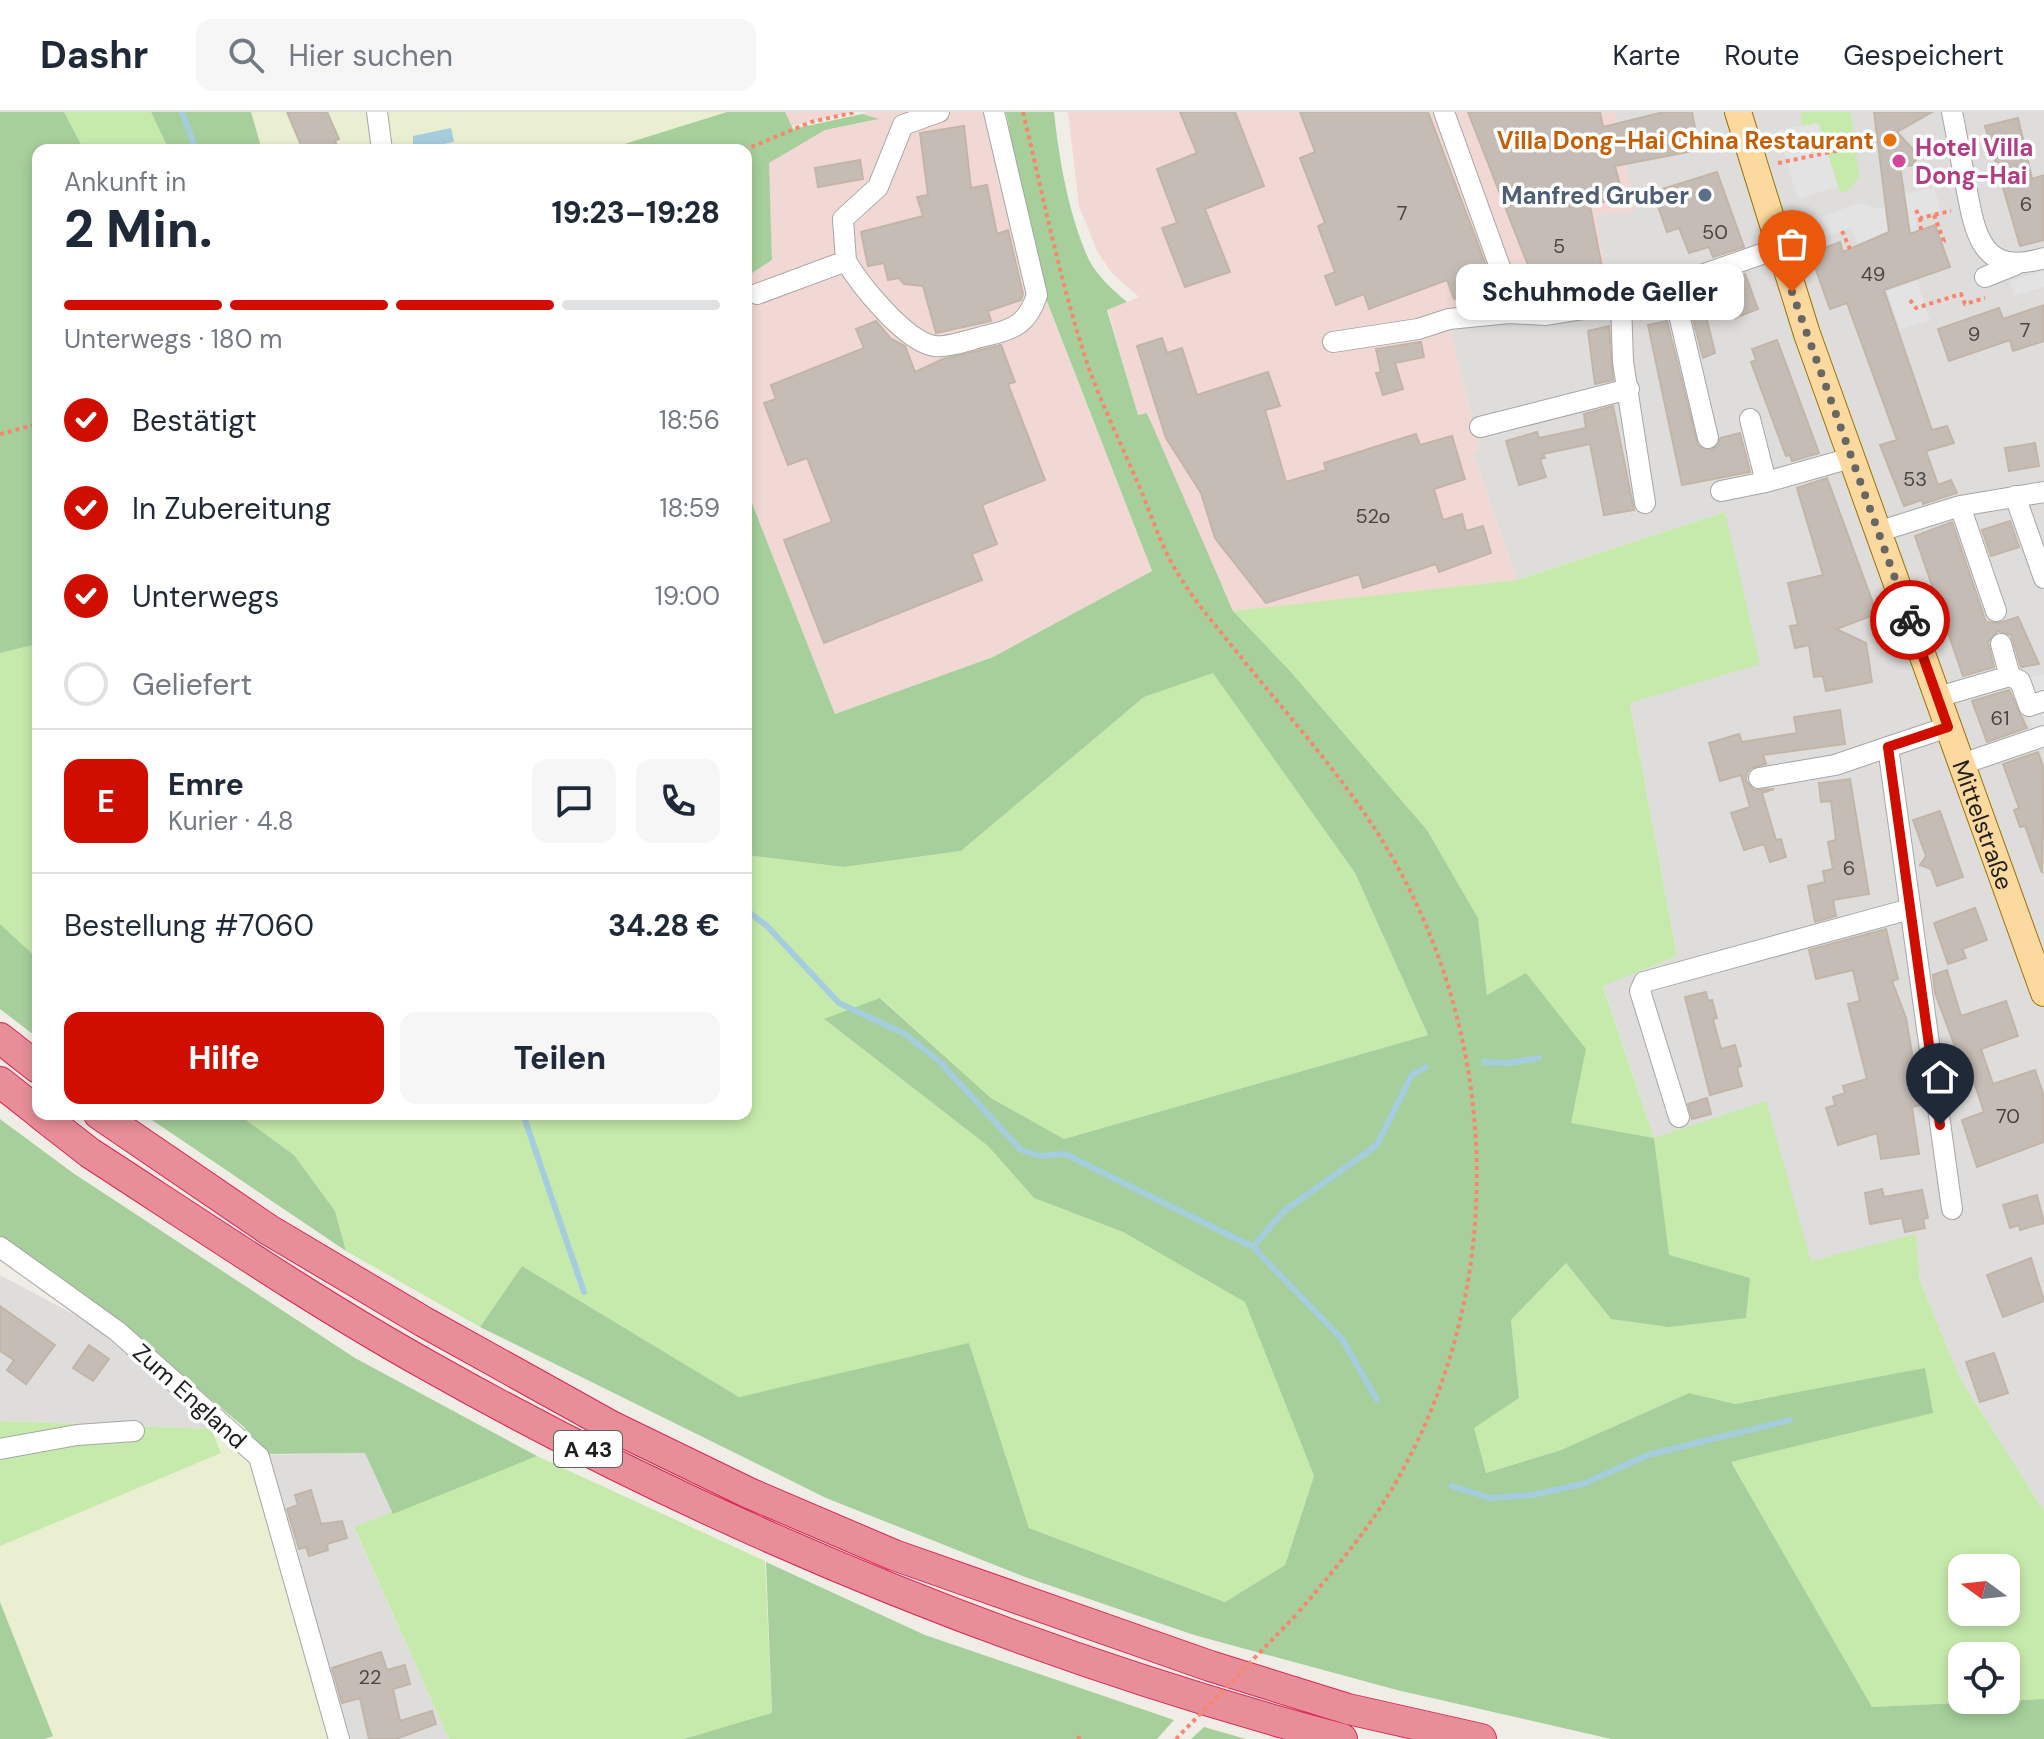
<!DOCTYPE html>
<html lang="de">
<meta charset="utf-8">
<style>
body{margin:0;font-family:"DM Sans",sans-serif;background:#f6f6f7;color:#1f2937;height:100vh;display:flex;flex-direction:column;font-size:30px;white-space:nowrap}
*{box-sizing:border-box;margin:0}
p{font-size:26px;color:#747a83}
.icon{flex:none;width:44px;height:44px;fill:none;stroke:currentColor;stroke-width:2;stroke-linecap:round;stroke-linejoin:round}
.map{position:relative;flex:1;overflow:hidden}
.details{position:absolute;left:32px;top:32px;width:720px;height:976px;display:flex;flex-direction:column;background:#fff;border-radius:16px;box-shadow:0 4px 12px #0003}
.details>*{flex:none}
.needle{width:52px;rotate:285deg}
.tools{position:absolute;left:1948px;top:1442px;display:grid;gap:16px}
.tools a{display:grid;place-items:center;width:72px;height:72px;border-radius:16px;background:#fff;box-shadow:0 4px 12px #0003;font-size:40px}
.pin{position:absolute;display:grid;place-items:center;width:68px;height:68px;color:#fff;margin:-82px -34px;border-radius:50% 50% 50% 0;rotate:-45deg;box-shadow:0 0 8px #0007}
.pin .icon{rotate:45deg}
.courier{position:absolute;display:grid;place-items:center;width:80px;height:80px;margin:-40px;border:6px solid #cf0e00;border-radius:50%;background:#fff;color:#222;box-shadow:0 2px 10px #0007}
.bubble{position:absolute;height:56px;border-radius:16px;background:#fff;box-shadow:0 4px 12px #0003;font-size:26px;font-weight:800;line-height:56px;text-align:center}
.headline em{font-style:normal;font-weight:800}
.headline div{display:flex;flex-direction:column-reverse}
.headline{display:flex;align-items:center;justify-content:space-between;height:136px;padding:0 32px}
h1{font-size:52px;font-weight:800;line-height:60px}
.bar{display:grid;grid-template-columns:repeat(4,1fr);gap:12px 8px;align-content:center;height:96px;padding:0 32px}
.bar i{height:10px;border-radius:6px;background:#e0e1e3}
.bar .on{background:#cf0e00}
.bar p{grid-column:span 4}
.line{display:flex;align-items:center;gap:20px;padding:0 32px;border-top:2px solid #e0e1e3}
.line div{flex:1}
.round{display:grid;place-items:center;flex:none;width:84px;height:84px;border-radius:16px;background:#f6f6f7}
ol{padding:0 32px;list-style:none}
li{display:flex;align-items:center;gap:24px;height:88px}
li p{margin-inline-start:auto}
li .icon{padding:8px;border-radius:50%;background:#cf0e00;color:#fff;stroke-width:4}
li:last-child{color:#747a83}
li i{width:44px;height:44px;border:4px solid #e0e1e3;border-radius:50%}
.cta{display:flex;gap:16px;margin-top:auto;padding:16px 32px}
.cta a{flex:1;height:92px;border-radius:16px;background:#cf0e00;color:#fff;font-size:32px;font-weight:800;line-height:92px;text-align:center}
.cta a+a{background:#f6f6f7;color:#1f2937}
header{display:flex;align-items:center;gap:48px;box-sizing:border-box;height:112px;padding:0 40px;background:#fff;border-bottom:2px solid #e0e1e3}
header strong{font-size:38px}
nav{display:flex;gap:44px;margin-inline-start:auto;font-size:28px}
.search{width:560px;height:72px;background:#f6f6f7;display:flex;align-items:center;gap:20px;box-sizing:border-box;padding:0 28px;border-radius:16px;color:#747a83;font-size:30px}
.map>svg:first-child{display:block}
</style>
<header>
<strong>Dashr</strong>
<div class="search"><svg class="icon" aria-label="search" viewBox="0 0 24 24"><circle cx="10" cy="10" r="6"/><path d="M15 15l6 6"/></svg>Hier suchen</div>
<nav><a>Karte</a><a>Route</a><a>Gespeichert</a></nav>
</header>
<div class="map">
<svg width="2044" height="1627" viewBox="0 0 2044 1627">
<rect width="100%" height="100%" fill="#f0ede6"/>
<!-- residential -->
<path fill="#dedddc" d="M1615 0H2044V1399L1961 1268 1920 1169 1916 1123 1811 1149 1654 1026 1603 873 1677 844 1630 590 1725 400 1517 468 1473 341 1480 337 1448 210 1596 103 1635 98Z
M0 1163 92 1212 211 1317 0 1309Z
M366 1341 393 1402 354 1416 449 1627H346L318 1514 263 1343Z"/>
<!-- commercial -->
<path fill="#f1d8d5" d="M785 0H851L791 14Z
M867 0H1006L1039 170 1152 459 993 545 835 602 746 376V165L772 148 768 51 825 18 877 8 862 2Z
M1068 0H1616L1636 99 1596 103 1611 189 1447 204 1480 338 1473 341 1517 468 1234 500 1159 335 1148 301 1138 303 1108 198 1139 185 1112 161 1098 141 1079 94Z"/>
<!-- farmland -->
<path fill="#eaefd1" d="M251 0H727L605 38H262Z
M218 1316 255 1349 332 1627H46L53 1624 0 1490V1434L220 1341 211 1317Z"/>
<!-- grass -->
<path fill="#c6eaac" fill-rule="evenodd" d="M64 0H151L169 38H84Z
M1801 0H1851L1859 65 1848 79 1840 81 1819 11 1802 14Z
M1725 400 1760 552 1630 591 1677 844 1603 874 1654 1026 1766 989 1811 1149 1916 1122 1920 1169 1961 1268 2044 1399V1587L1872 1595 1731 1350 1932 1301 1925 1257 1734 1292 1689 1281 1561 1338 1486 1361 1473 1316 1519 1286 1511 1208 1566 1151 1611 1207 1668 1143 1654 1026 1570 1011 1487 883 1478 806 1427 718 1290 559 1233 499 1517 468ZM1962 1456H2006V1500H1962ZM1962 1544H2006V1588H1962Z
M38 532V847L0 812V541Z
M1213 560 1355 761 1428 923 1064 1027 991 986 881 886 825 908 988 1034 1034 1086 1123 1120 1245 1189 1314 1364 1285 1453 1225 1490 1029 1416 969 1232 739 1285 522 1154 480 1215 346 1139 335 1099 294 1043 238 1002H746V743L845 755 961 739 1144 585Z
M0 1309 211 1317 221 1341 0 1434Z
M537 1344 765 1449 772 1602 684 1627H449L354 1415Z"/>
<!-- forest -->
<path fill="#a6cf9b" d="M0 0H64L84 38H38V532L0 541Z
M151 0H251L262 38H169Z
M727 0H785L793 17 862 2 879 7 825 18 769 51 772 148 746 165V38H605Z
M1006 0H1054C1059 48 1069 104 1089 148 1098 165 1113 178 1127 190L1107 198 1138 303 1147 301 1233 499 1290 559 1427 718 1478 806 1487 883 1526 861 1586 937 1571 1011 1654 1026 1669 1143 1750 1166 1746 1206 1669 1215 1611 1207 1566 1151 1511 1208 1519 1286 1474 1316 1486 1361 1561 1338 1689 1281 1735 1292 1925 1256 1933 1301 1731 1350 1872 1595 2044 1587V1627H1611L1397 1578 1194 1523 1025 1465 826 1386 480 1215 522 1154 739 1285 969 1231 1029 1416 1225 1490 1285 1453 1314 1364 1245 1190 1123 1120 1034 1086 988 1034 824 907 880 886 991 986 1064 1027 1428 923 1355 761 1213 561 1144 585 961 739 844 755 746 743V376L835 602 993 545 1152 459 1039 169Z
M0 812 38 847V926L0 897Z
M143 1002H238L294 1043 335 1099 346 1139Z
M0 1007 73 1061 355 1246 537 1344 393 1402 365 1341 263 1342 244 1315 171 1254 0 1126Z
M766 1450 925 1523 1174 1608 1157 1627H684L772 1601Z
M0 1490 53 1624 45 1627H0Z
M1204 1615 1246 1627H1191Z"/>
<!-- parking -->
<path fill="#e3e3e3" d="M1818 11 1838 75 1798 87 1777 18Z
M1934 75 1941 98 1915 106 1917 118 1860 136 1851 117 1806 129 1800 112 1860 91 1877 97 1905 93 1904 82Z
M2044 159V175L2014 184 2010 169Z
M1917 168 1930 208 1900 217 1887 179Z
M2044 563V617L2034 620 2025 596V566Z"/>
<!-- water -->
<path fill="#a6cdde" d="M451 16 454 30 413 38V24Z"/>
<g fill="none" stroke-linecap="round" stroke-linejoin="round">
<!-- stream -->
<path stroke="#a6cdde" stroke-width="6" d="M182 0 196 38
M746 798 767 814 839 891 905 922 938 948 1021 1038 1040 1044 1065 1042 1253 1135 1342 1227 1377 1288
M1484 950 1508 951 1539 946
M523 1002 584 1180
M1253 1135 1283 1100 1377 1033 1412 963 1426 955
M1452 1374 1490 1386 1532 1383 1583 1372 1648 1343 1790 1308"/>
</g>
<!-- building -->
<path fill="#c5bdb5" stroke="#c2b5a8" stroke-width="2" d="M287 0H327L339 27 335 29 339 38H303Z
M1180 0H1235L1264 74 1205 97 1230 160 1185 175 1162 116 1177 111 1157 57 1197 41Z
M1300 0H1428L1493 172 1454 187 1447 168 1369 197 1364 182 1336 193 1325 164 1335 160 1318 114 1325 111 1300 46 1315 40Z
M1468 0H1600L1603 15 1664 0H1692L1699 38 1615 54 1623 84 1590 94 1606 175 1586 183 1559 188 1557 183 1542 189Z
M1874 0H1932L1897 20 1918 43 1913 53 1900 55 1910 122 1935 113 1950 155 1884 178 1932 318 1947 314 1954 331 1926 339 1938 373 1951 368 1957 381 1923 392 1922 388 1904 394 1880 333 1897 328 1847 191 1830 197 1810 141 1840 130 1843 140 1889 120Z
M2018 6 2032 67 2044 63V128L2020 134 1985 14Z
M964 14 971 76 987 73 997 122 1008 118 1023 182 1021 188 988 199 991 209 936 221 923 174 904 172 899 166 888 168 884 151 868 154 861 120 923 104 917 85 928 83 920 21Z
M860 48 863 67 818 75 815 56Z
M1717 60 1744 135 1713 145 1709 135 1689 141 1679 116 1667 120 1653 80Z
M1745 162 1758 197 1735 206 1722 170Z
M2044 193V229L2013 239 2010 228 1949 249 1938 217 1999 196 2003 207Z
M1705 200 1715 241 1703 246 1692 203Z
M876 209 891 227 905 234 915 260 943 247 1001 233 1015 270 1008 272 1045 368 982 393 997 432 972 442 982 468 824 531 784 428 832 410 807 346 788 353 764 291 776 287 771 273 864 236 856 217Z
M1667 209 1698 334 1712 338 1721 326 1740 321 1750 360 1682 373 1648 213Z
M1609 214 1613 268 1595 272 1588 219Z
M1162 226 1167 241 1182 236 1197 283 1268 260 1280 294 1265 298 1286 370 1326 358 1324 351 1416 322 1420 333 1452 324 1465 367 1434 377 1443 408 1462 402 1466 419 1483 414 1491 441 1439 460 1436 452 1363 476 1359 462 1266 491 1215 426 1201 381 1166 326 1137 234Z
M1777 228 1819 341 1792 349 1790 343 1786 344 1751 250 1756 248 1752 237Z
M1421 230 1424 245 1395 251 1403 277 1383 283 1376 261 1381 260 1376 237Z
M1613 294 1634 398 1604 403 1590 332 1543 342 1545 346 1540 347 1546 365 1519 373 1506 329 1537 320 1539 326 1586 316 1584 302Z
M2035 331 2039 354 2009 359 2005 336Z
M1827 366 1877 502 1836 517 1866 531 1872 570 1826 579 1823 564 1814 565 1809 533 1795 536 1790 514 1798 513 1788 471 1823 463 1797 376Z
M2010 409 2019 435 1991 444 1982 418Z
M1952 410 1986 510 1999 511 2018 505 2039 552 2021 555 2011 523 1998 519 1988 530 1994 555 1963 564 1915 424Z
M2009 578 2027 616 1987 630 1972 589Z
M1840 598 1845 632 1763 643 1766 652 1751 656 1747 661 1746 669 1754 678 1774 677 1762 681 1776 728 1781 727 1786 745 1770 750 1764 732 1744 738 1731 701 1750 695 1741 663 1720 669 1709 631 1739 622 1742 630 1797 621 1794 605Z
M2038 640 2044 657 2042 761 2025 714 2020 715 2014 698 2019 696 2003 652Z
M1850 667 1869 782 1833 788 1836 804 1815 810 1808 774 1825 770 1823 759 1833 757 1828 730 1836 728 1831 689 1821 690 1819 671Z
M1940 699 1963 765 1937 774 1931 757 1920 753 1926 744 1913 708Z
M1975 796 1987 828 1962 837 1966 846 1948 852 1934 811Z
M1886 817 1898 867 1892 869 1906 906 1921 993 1912 995 1919 1042 1881 1047 1877 1021 1838 1033 1826 996 1835 993 1833 985 1845 981 1843 974 1867 967 1848 892 1860 889 1853 858 1816 867 1809 838Z
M1947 858 1961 904 2006 889 2018 924 1981 937 1993 972 2035 958 2044 984V1030L1977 1055 1962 1008 1984 1000 1965 943 1959 945 1935 881 1933 863Z
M1706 880 1708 889 1712 888 1717 906 1713 907 1721 937 1735 933 1741 954 1737 956 1742 974 1710 983 1685 885Z
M1707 986 1711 1002 1692 1007 1688 992Z
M1882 1077 1884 1085 1922 1078 1928 1106 1923 1107 1925 1116 1905 1120 1902 1106 1870 1112 1865 1081Z
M2037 1083 2044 1111 2020 1118 2019 1113 2010 1116 2003 1093Z
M2031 1146 2044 1189 2003 1205 1987 1163Z
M0 1194 55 1233 26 1272 7 1258 14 1248 0 1239Z
M89 1233 109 1247 93 1269 73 1256Z
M1994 1241 2008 1281 1980 1290 1966 1250Z
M311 1378 321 1412 342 1409 347 1426 327 1432 328 1438 309 1444 306 1435 299 1437 287 1397 298 1393 295 1383Z
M381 1540 387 1558 405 1553 410 1572 393 1577 400 1609 432 1599 436 1612 396 1627H369L360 1586 342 1591 332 1556Z"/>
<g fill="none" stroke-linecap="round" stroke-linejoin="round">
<!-- minor casing -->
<g stroke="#a6a6a6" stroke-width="22">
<path id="minor" d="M377 0 382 38
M1444 0 1501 158
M1952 0C1957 24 1961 49 1966 74 1975 123 1982 165 2044 146
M846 149C860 173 905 229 934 234 949 236 974 226 989 223 1016 217 1028 210 1037 183L994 0
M1985 165 2015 153
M1672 173 1708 326
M757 182 846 149 843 107 878 75 903 13 939 0
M1621 191 1623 250 1645 391
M1333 230 1418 217 1449 207 1509 201 1546 203 1621 191 1779 136
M1750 307 1766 370 1851 346
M1480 315 1629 277
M1721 379 1766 370
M2015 384 2044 466
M1960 394 1996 499
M1877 420 1960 394 2044 380
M2001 532 2010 564
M1938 585 2010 564 2020 569 2029 594 2044 589
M1948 615 1888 635 1952 1097
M1962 652 2044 624
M1759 666 1835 653 1888 635
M1679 1005 1640 879 1644 870 1910 797
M0 1135 117 1219 259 1345 339 1627
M0 1337 77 1323 134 1319"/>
</g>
<!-- major casing -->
<g stroke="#9b7200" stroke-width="28">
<g id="major">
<path id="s1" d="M1738 0 1807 222 2044 881"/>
</g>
</g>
<!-- highway casing -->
<g stroke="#db2657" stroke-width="32">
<path id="highway" d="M0 926 38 956
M0 970 38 1000
M40 1002 90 1041C201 1113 311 1188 427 1253 714 1415 1023 1542 1342 1627
M99 1002 269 1118 424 1210 613 1315 749 1381 894 1443 1210 1554 1348 1597 1481 1627"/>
</g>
<!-- path -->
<path stroke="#fa856d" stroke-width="4" stroke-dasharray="4 4" stroke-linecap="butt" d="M1023 0C1043 84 1060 169 1087 251 1102 293 1122 334 1139 374 1149 397 1157 422 1168 444 1186 479 1211 508 1236 539 1287 603 1346 667 1388 738 1500 927 1508 1168 1401 1361 1373 1413 1335 1457 1297 1502
M744 38 811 10 856 0
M1778 51 1874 31
M1916 98 1920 106 1951 99
M1934 103 1944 129 1941 130
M1920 106 1921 118
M1842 119 1850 137
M1910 188 1916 196 1961 182 1965 192 1985 186
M0 322 38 312
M1077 1625 1081 1627"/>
<!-- minor -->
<use href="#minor" stroke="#fff" stroke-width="20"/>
<!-- major -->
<use href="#major" stroke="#fcda9f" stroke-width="26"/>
<!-- highway -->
<use href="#highway" stroke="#e78e98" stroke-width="30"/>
<!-- path-bridge -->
<path stroke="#fa856d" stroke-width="4" stroke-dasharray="4 4" stroke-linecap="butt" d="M1176 1627 1297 1502"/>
</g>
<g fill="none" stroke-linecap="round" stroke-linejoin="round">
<!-- done -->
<path stroke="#686765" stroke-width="8" stroke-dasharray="0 14.4" d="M1792 180 1910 508"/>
<!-- route -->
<path stroke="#cf0e00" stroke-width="10" d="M1910 508 1948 615 1888 635 1940 1013"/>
</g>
<!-- markers -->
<circle fill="#e8710a" stroke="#fff" stroke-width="3" cx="1890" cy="28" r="8"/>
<circle fill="#d1479c" stroke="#fff" stroke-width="3" cx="1899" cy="49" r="8"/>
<circle fill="#5c6f8a" stroke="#fff" stroke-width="3" cx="1705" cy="83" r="8"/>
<g text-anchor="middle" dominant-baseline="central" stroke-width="7" stroke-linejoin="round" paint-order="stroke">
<!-- number labels -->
<g font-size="20" fill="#484644">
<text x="2026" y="92">6</text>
<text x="1402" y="101">7</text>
<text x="1715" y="120">50</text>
<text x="1559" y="134">5</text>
<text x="1873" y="162">49</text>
<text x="2025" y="218">7</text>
<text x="1974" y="222">9</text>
<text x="1915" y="367">53</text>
<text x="1373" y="404">52o</text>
<text x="2000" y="606">61</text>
<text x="1849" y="756">6</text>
<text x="2008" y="1004">70</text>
<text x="370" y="1565">22</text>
</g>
<!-- shield labels -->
<rect fill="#fff" stroke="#626262" stroke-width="2" x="554" y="1319" width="68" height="36" rx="6"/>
<g font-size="22" font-weight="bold" fill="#1f1f1f">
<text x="588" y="1337">A 43</text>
</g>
<!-- food labels -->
<g font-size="24" font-weight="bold" fill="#c56008" stroke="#fff" text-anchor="end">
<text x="1874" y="28">Villa Dong-Hai China Restaurant</text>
</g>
<!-- hotel labels -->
<g font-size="24" font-weight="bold" fill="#b23c85" stroke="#fff" text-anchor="start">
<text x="1915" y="35">Hotel Villa<tspan x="1915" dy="28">Dong-Hai</tspan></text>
</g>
<!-- service labels -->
<g font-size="24" font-weight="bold" fill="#4e5e75" stroke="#fff" text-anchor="end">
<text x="1689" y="83">Manfred Gruber</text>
</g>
<!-- street labels -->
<g font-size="24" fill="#1f1f1f" stroke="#fff">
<text stroke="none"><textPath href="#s1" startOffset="754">Mittelstraße</textPath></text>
<text transform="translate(190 1284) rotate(42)">Zum England</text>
</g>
</g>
</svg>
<div class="tools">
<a><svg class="needle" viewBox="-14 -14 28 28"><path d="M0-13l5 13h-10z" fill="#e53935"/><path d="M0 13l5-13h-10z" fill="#747a83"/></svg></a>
<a><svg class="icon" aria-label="locate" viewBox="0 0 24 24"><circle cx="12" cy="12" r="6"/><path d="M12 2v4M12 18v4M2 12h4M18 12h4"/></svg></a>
</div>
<div class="pin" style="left:1792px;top:180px;background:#ea580c"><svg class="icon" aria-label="bag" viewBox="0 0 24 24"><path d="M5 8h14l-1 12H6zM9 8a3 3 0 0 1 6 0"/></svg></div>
<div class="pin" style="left:1940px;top:1013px;background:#1f2937"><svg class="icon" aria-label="home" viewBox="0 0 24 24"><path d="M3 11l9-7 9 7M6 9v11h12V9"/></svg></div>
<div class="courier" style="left:1910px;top:508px"><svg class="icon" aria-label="bike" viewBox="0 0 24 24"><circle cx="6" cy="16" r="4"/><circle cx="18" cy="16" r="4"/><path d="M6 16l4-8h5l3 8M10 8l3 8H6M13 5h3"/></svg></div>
<div class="bubble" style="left:1456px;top:152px;width:288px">Schuhmode Geller</div>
<section class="details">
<div class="headline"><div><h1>2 Min.</h1><p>Ankunft in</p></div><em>19:23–19:28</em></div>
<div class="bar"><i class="on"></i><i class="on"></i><i class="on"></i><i></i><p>Unterwegs · 180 m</p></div>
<ol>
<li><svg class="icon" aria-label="check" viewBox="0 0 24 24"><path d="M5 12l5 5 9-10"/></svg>Bestätigt<p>18:56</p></li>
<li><svg class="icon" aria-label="check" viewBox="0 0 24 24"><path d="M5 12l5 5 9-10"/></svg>In Zubereitung<p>18:59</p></li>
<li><svg class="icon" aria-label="check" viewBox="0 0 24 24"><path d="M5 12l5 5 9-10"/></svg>Unterwegs<p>19:00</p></li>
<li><i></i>Geliefert</li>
</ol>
<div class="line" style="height:144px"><b class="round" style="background:#cf0e00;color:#fff">E</b><div><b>Emre</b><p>Kurier · 4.8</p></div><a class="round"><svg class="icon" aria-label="chat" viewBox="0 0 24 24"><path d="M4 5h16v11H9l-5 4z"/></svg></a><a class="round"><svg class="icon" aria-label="phone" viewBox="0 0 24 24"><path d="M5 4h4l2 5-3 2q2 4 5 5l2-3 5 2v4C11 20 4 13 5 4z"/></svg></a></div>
<div class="line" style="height:104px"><div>Bestellung #7060</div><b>34.28 €</b></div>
<div class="cta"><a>Hilfe</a><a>Teilen</a></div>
</section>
</div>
